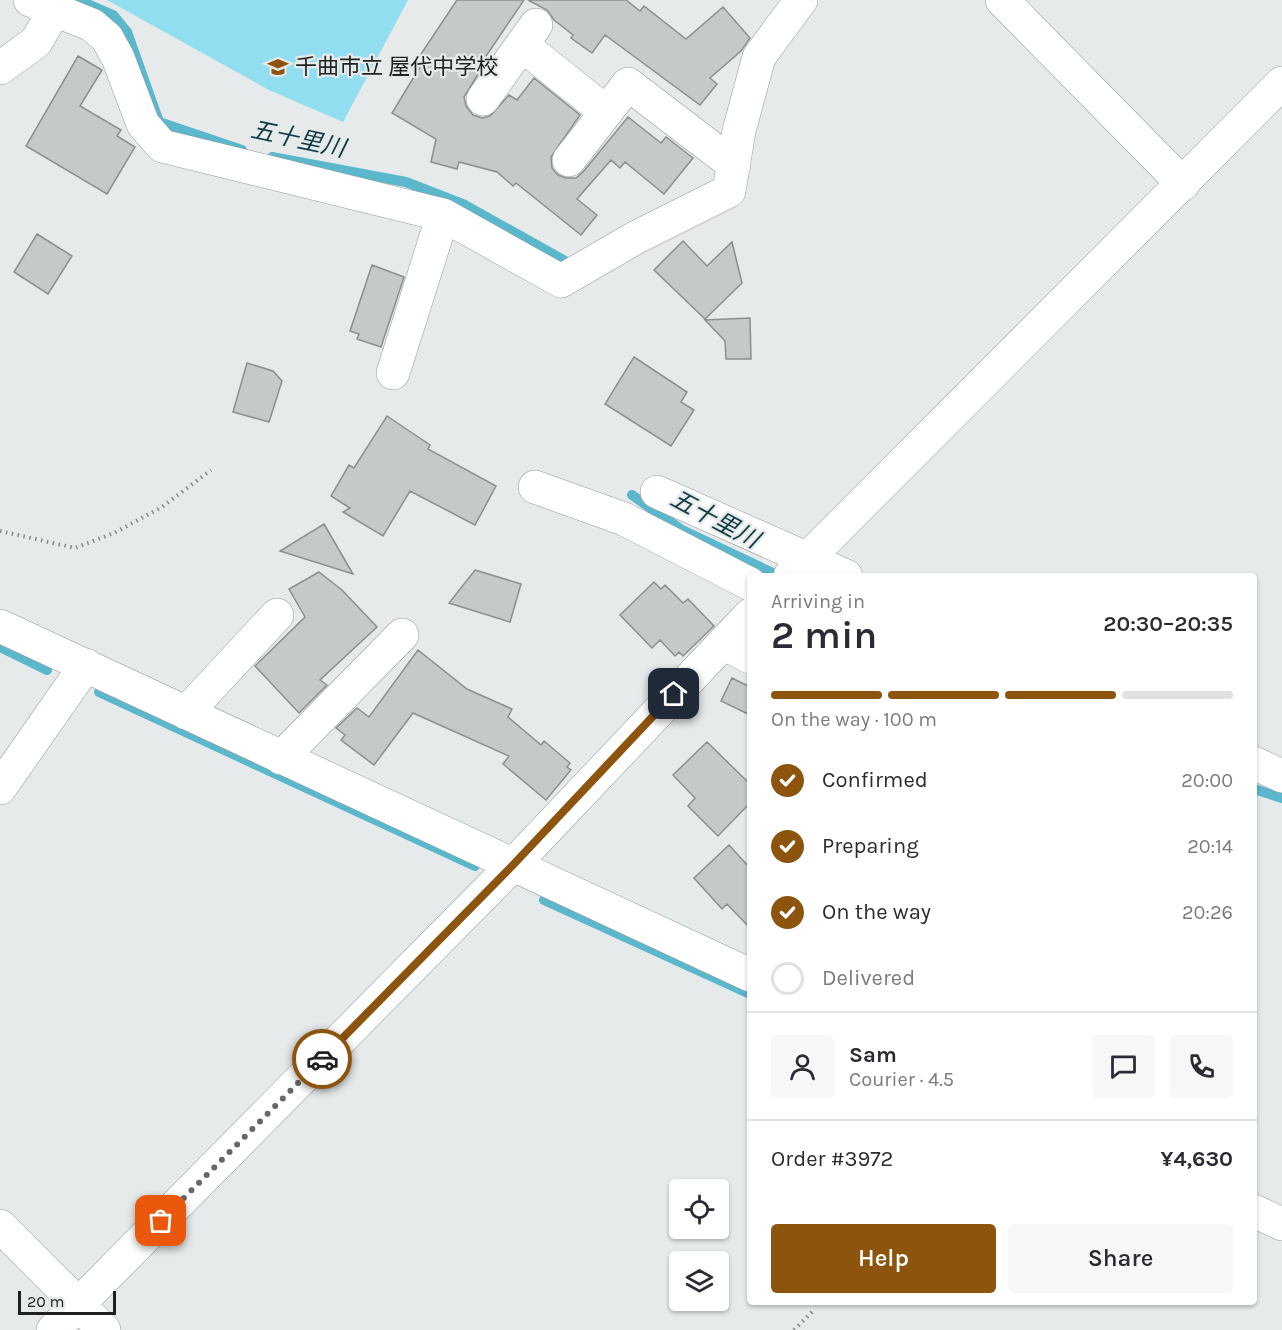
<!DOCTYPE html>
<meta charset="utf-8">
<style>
body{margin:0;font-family:Karla,"Noto Sans JP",sans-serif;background:#f7f7f7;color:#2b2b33;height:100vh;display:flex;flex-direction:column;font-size:22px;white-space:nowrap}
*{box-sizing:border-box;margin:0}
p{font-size:20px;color:#7c7c81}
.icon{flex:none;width:33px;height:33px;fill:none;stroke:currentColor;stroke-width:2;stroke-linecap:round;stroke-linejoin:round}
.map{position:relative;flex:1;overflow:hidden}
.side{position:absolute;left:747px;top:573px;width:510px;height:732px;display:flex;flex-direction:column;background:#fff;border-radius:6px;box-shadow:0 2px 4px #0004}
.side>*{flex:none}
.tools{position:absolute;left:669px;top:1179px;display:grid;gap:12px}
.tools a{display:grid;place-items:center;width:60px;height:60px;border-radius:6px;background:#fff;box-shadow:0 2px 4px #0004;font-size:30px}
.scale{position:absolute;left:18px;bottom:15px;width:98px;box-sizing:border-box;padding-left:6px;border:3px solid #1f2121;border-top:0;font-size:16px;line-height:21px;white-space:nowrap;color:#1f2121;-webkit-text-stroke:4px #e6eaeb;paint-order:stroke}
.pin{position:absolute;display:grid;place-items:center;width:51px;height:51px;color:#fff;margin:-26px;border-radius:12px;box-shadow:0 3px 9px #0006}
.courier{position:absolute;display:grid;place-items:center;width:60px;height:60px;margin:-30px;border:4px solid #8d540d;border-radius:50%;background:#fff;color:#222;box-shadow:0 2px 8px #0007}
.head em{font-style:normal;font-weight:600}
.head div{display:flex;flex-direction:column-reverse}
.head{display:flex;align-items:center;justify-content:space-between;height:102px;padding:0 24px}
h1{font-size:39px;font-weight:600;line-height:45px}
.bar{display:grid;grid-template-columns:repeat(4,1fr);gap:9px 6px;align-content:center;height:72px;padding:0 24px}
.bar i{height:8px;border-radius:4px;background:#e1e1e2}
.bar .active{background:#8d540d}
.bar p{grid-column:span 4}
.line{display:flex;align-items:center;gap:15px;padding:0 24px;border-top:2px solid #e1e1e2}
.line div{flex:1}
.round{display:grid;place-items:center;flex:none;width:63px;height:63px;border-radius:6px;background:#f7f7f7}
ol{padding:0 24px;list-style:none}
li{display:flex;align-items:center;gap:18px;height:66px}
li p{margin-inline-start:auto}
li .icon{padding:6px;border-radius:50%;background:#8d540d;color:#fff;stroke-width:4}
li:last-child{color:#7c7c81}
li i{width:33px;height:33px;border:3px solid #e1e1e2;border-radius:50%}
.cta{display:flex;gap:12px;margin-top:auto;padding:12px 24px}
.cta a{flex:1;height:69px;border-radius:6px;background:#8d540d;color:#fff;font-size:24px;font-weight:600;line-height:69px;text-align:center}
.cta a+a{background:#f7f7f7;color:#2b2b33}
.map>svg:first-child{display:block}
</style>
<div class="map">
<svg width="1282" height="1330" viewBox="0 0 1282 1330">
<rect width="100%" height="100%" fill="#e6eaeb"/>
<!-- park -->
<path fill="#91def0" d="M107 0H408L343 122 269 90Z"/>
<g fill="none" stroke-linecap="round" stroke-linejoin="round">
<!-- stream -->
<path stroke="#5ab7cc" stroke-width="10" d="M78 0 113 15 127 32 159 122 242 150
M272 157 406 182 465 205 567 262
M632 495 682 530 779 576
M0 647 47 670
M99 692 475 866
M1254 789 1282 798
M544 900 750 994"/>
</g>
<!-- building -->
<path fill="#c5c9ca" stroke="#8b8f90" stroke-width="1.5" d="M457 0H524L476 71 479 73 464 97 466 106 473 115 482 118 490 116 509 95 517 100 534 78 580 115 551 157 552 168 558 175 566 178H576L583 172 628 117 661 143 666 137 693 158 664 194 625 162 620 168 611 160 577 199 597 215 581 235 516 183 513 186 497 172 459 162 457 169 431 162 436 139 392 113 426 57 421 54Z
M528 0H626L640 11 644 6 686 39 723 7 750 38 741 51 710 78 717 84 700 105 605 35 592 53 571 38 573 35 554 20 547 10Z
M78 56 102 70 80 106 121 130 117 136 135 147 107 194 26 146Z
M37 234 72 256 48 294 14 272Z
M683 241 707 266 732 242 742 283 705 319 654 270Z
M372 265 404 277 381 347 357 339 359 334 350 331Z
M750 318 751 359H726L725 341 705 320Z
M634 357 687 392 681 402 694 410 671 446 605 404Z
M247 363 273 371 282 381 269 422 233 412Z
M387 416 430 445 428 449 496 486 475 525 410 491 383 536 343 512 350 508 331 496 349 465 354 468Z
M324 524 353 574 280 551Z
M475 570 521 584 510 622 449 603Z
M319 572 342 590 377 627 320 680 327 685 299 713 255 666 305 617 289 589Z
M654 582 661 589 665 585 683 603 688 599 714 626 683 656 679 652 675 656 660 640 652 648 620 615Z
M418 650 467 689 512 709 508 717 541 745 544 741 570 763 567 767 571 770 546 800 503 764 509 756 413 713 374 765 341 740 345 735 336 728 357 708 369 717Z
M732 678 750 687V715L721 701Z
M707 742 750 784V803L718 836 688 806 695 798 673 775Z
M729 845 750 868V928L727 904 722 909 694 878Z"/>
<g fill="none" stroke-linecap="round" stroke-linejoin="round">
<!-- street casing -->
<g stroke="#969a9b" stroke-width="34">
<path id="street" d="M30 0 92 25 107 38 118 58 143 124 162 146 443 215 561 281 635 238 729 191 739 131 759 57 801 0
M1002 0 1183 184
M522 45 606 112
M0 68 36 42 54 11
M483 99 536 25
M569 160 628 84 734 165
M393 373 443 215
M535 487 624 519 750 584
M657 492 846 576
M790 576 1282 83
M0 626 750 975
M723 643 750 657
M186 713 277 615
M281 758 402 635
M1254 763 1282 776
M0 788 86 665
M1254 1211 1282 1224
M0 1226 104 1330
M53 1330 512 866 750 615"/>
</g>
<!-- path -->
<path stroke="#86898a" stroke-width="4" stroke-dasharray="1.5 4.5" stroke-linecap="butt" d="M0 531 75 548 114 533 162 507 211 470
M794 1330 815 1309"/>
<!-- street -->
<use href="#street" stroke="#fff" stroke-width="33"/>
</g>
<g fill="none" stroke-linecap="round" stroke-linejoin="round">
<!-- done -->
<path stroke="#656768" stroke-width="6" stroke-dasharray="0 10.8" d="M161 1221 322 1059"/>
<!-- route -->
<path stroke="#8d540d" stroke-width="8" d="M322 1059 512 866 674 694"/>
</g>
<!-- icons -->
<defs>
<g id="school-bare" transform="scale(1.62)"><path d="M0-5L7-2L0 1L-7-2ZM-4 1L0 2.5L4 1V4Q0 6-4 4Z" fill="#8d540d" stroke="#e6eaeb" stroke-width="2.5" paint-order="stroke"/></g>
</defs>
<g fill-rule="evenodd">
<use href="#school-bare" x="278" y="67"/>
</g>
<g text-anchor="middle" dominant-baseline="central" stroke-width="4.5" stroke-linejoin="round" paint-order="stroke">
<!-- poi labels -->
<g font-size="22" fill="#1f2121" stroke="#e6eaeb" text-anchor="start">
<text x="295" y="67">千曲市立 屋代中学校</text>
</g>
<!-- water labels -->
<g font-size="24" font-style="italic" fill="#0e3a43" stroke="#e6eaeb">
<text transform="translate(298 139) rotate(12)">五十里川</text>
<text transform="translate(715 519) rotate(28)">五十里川</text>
</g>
</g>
</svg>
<div class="tools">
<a><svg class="icon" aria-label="locate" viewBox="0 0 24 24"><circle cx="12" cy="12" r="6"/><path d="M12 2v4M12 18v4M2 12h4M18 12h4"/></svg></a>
<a><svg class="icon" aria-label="layers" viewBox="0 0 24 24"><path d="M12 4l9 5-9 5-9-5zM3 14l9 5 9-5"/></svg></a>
</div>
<div class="scale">20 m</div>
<div class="pin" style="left:161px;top:1221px;background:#ea580c"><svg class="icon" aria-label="bag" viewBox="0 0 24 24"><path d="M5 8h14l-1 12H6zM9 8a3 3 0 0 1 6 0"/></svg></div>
<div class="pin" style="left:674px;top:694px;background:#1f2937"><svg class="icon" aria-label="home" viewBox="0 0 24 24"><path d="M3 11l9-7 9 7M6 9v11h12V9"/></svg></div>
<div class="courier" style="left:322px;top:1059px"><svg class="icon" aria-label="car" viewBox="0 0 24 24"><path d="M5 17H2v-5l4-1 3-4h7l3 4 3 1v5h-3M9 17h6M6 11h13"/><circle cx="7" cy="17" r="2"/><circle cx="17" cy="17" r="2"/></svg></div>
<section class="side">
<div class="head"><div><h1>2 min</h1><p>Arriving in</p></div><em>20:30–20:35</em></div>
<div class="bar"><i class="active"></i><i class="active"></i><i class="active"></i><i></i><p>On the way · 100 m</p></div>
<ol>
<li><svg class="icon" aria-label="check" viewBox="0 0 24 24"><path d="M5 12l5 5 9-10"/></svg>Confirmed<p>20:00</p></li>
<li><svg class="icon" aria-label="check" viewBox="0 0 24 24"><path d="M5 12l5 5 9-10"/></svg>Preparing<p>20:14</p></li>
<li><svg class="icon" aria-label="check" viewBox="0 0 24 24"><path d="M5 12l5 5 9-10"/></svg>On the way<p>20:26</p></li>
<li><i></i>Delivered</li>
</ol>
<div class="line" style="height:108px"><a class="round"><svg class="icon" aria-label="person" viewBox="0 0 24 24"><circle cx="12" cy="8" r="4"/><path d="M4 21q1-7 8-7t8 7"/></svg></a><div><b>Sam</b><p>Courier · 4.5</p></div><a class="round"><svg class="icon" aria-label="chat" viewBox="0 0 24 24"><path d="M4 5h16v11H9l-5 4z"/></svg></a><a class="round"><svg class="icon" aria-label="phone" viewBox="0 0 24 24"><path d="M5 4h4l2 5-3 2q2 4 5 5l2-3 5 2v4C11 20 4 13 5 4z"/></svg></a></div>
<div class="line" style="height:78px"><div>Order #3972</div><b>¥4,630</b></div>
<div class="cta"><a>Help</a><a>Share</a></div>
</section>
</div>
